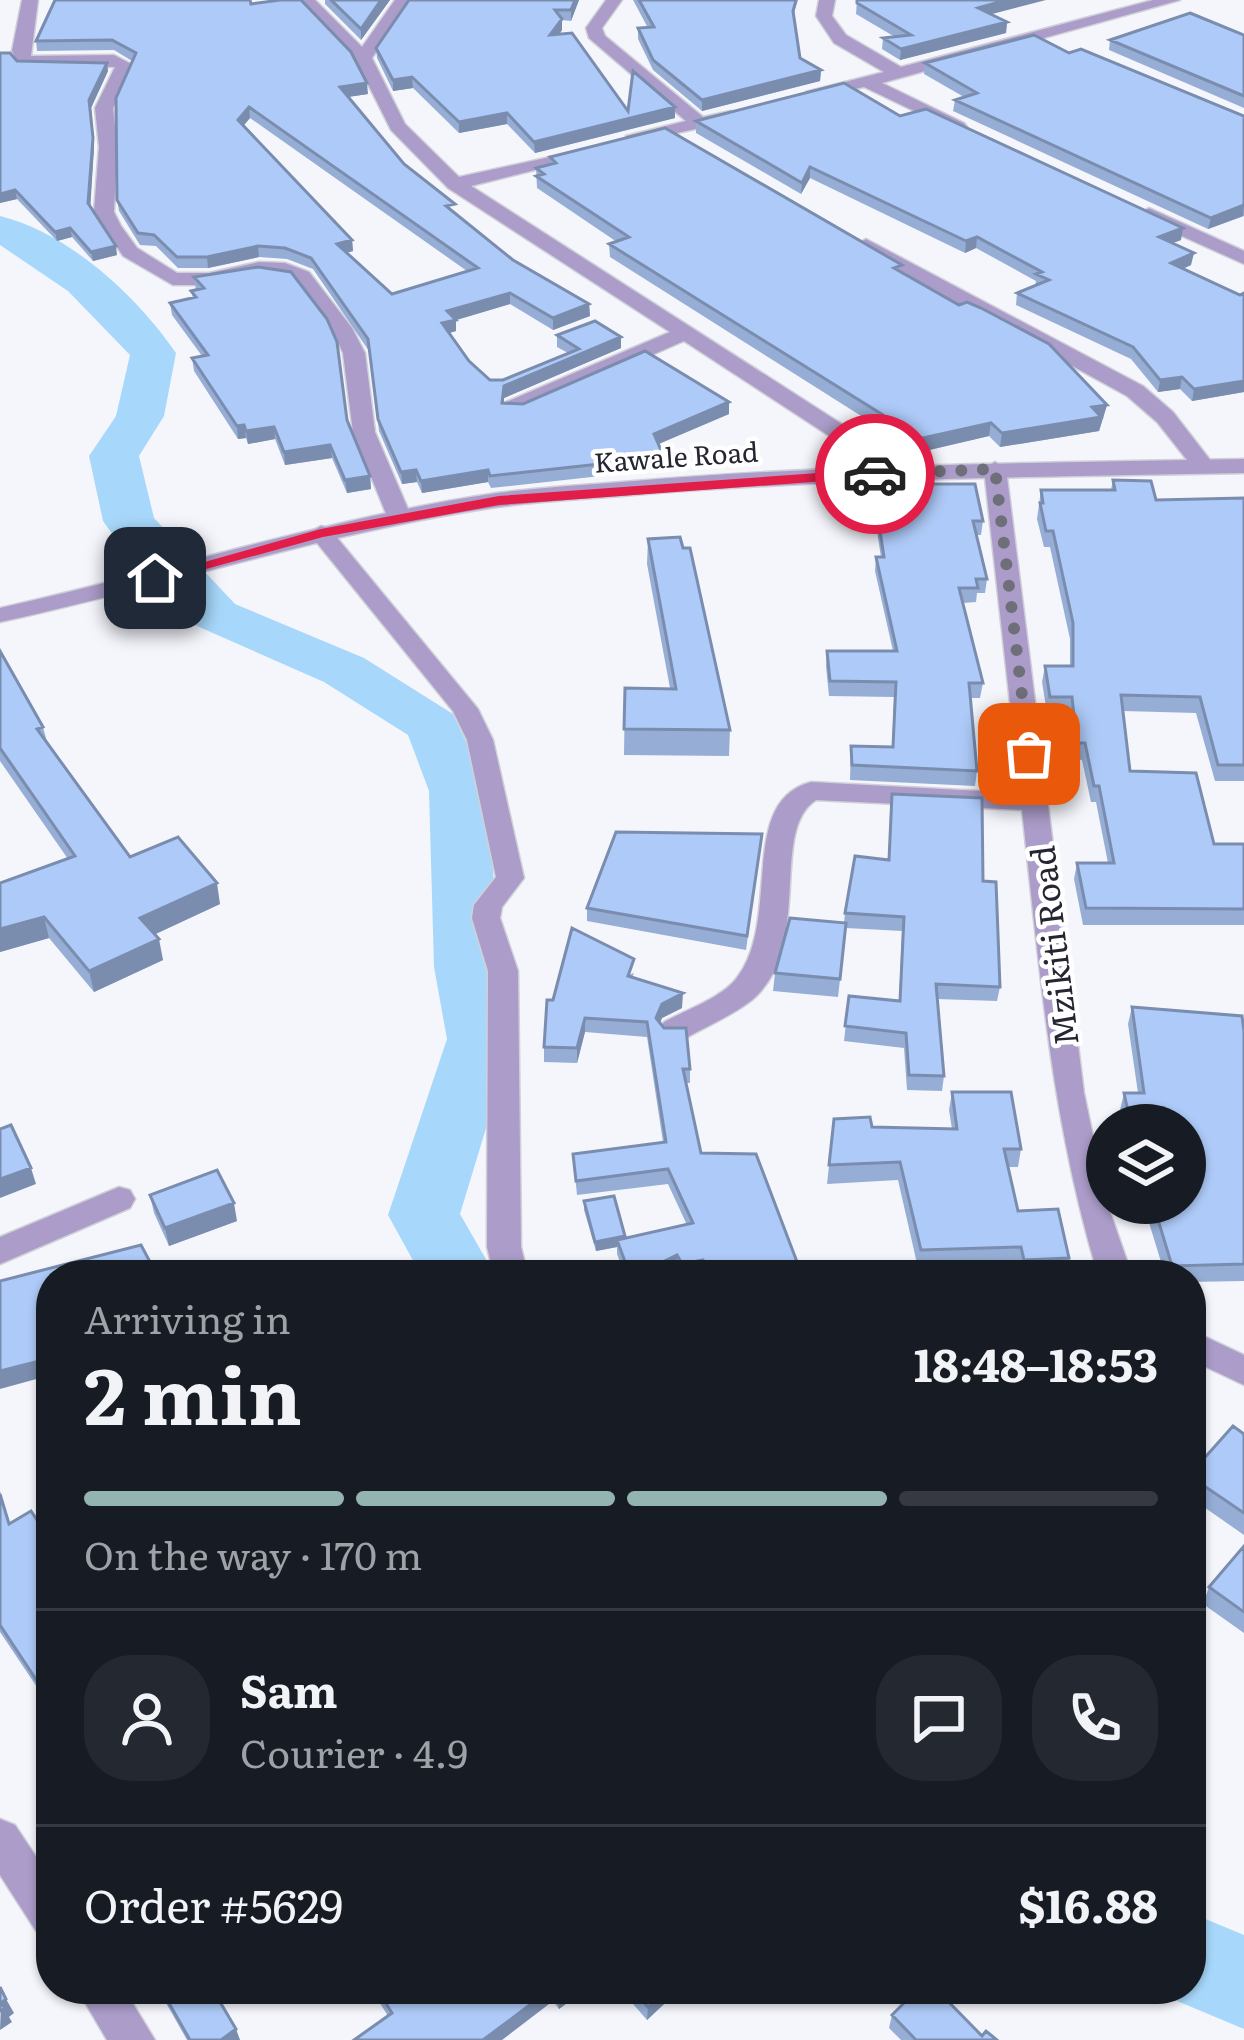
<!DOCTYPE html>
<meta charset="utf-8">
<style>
body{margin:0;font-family:Literata,serif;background:#242831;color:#f1f3f6;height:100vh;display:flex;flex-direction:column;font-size:45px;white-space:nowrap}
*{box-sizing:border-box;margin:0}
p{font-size:39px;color:#9ea1a6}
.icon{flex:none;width:66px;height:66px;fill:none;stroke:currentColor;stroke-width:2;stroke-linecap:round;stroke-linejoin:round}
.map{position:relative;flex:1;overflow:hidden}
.details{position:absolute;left:36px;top:1260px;width:1170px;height:744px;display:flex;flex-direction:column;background:#171b24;border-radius:48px;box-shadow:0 3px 9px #0004}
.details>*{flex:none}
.controls{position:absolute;left:1086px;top:1104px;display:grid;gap:24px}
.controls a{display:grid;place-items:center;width:120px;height:120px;border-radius:50%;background:#171b24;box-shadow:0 3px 9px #0004;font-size:60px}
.pin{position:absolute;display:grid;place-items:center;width:102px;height:102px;color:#fff;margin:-51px;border-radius:24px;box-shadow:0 6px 18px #0006}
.courier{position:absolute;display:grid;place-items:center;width:120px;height:120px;margin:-60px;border:9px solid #e11d48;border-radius:50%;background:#fff;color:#222;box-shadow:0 3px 15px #0007}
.overview em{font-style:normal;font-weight:700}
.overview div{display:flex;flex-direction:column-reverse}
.overview{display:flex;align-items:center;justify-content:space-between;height:204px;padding:0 48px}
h1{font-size:78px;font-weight:700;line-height:90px}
.bar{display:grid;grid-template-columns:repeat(4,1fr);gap:18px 12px;align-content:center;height:144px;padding:0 48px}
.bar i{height:15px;border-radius:9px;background:#363941}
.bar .on{background:#93b4b1}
.bar p{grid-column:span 4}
.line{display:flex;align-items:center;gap:30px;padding:0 48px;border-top:3px solid #363941}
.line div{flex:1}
.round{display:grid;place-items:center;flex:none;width:126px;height:126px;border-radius:48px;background:#242831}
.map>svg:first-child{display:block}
</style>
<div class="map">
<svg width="1244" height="2040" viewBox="0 0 1244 2040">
<rect width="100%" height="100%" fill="#f5f6fc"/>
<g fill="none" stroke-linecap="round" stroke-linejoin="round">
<!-- river -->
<path fill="#a7d8fb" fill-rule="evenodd" d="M0 216C69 233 137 296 176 353L164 416 139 456 154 518 235 604 364 658 453 714 489 791 498 967 513 1039 460 1214 495 1275H421L388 1215 447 1039 434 967 429 791 408 735 324 682 197 626 168 600 111 532 103 521 89 456 116 416 130 355 68 291 0 245Z
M1191 1913 1244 1935V2029L1158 1993 1156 1989H1191Z"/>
<!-- minor casing -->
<g stroke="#d0d1d8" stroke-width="3">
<path id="minor" d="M22 0H38L31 56 114 55 133 65 113 108 117 147 114 212 121 226 137 248 177 273H209L259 262 285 263 309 272 352 328 365 353 375 432 411 516 407 521 399 523 387 516 353 432 343 353 332 329 295 280 259 274 209 285H173L123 256 94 212 99 147 95 108 115 67 19 65 12 51Z
M298 0H315L362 47 395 0H411L372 58 405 124 459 177 591 148V156L471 186 879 448 900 468V478H884L863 458 684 341 522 412H506V402L670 332 448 188 391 130 356 60Z
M606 0H622L602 28 605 36 703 117 731 111 740 116 737 120 626 144V136L686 121 589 38 586 28Z
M819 0H835L832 16 846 35 901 67 1153 0H1180L882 83 964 123 967 127 958 132 864 87 806 100V92L884 72 834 43 816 16Z
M1149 208 1244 251V264L1142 218 1139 214Z
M866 239 1143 386 1173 412 1214 465 1211 470H1195L1157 422 1127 396 859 249 856 245Z
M995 462 1006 469 1084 1093 1107 1203 1132 1275H1098C1051 1118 1040 971 1022 810L816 800C768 831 815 947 752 1000 733 1015 707 1026 686 1038H664L660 1030 664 1022C686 1010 721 998 736 979 783 920 736 802 811 782L1020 793 984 469Z
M321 526 329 528 478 709 493 740 524 878 502 907 500 918 518 971 521 1247 528 1275H494L487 1247 488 971 472 918 474 905 496 877 467 740 453 711 309 533Z
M119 1187 130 1190 135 1199 130 1208 0 1264V1237Z
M1191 1330 1244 1355V1385L1191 1360Z
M0 1819 15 1825 51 1879V1937L36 1931 0 1875Z
M77 1989H124L155 2040H107Z"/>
</g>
<!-- tertiary casing -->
<g stroke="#d0d1d8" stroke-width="3">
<path id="tertiary" d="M1244 459V473C1040 477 836 478 633 495 588 499 542 501 497 507 328 532 166 586 0 622V608C166 571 328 518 497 493 542 487 588 485 634 481 837 464 1040 463 1244 459Z"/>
</g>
<!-- minor -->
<use href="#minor" fill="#ab9cc9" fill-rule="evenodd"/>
<!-- tertiary -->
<use href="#tertiary" fill="#ab9cc9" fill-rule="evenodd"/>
</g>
<!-- wall -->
<path fill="#96aed5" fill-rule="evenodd" d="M325 0H390L361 40 325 4Z
M579 0 571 21 562 20V30L559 35 628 111 675 107V118L535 153 507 124 459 133 413 88 393 91 377 58 376 48Z
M633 0H798L793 16 800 58 821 70 820 81 702 111 653 70 638 39V28H648Z
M857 0 992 14 1007 22 1006 33 900 60 882 49 883 38 895 37 856 14Z
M251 4 368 94 348 97 404 164 455 213 513 260 589 304 590 316 553 330 510 304 456 320V331L449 333 469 361 490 380H503L568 353 557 347V335L621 348 504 398V403L729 414 658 444 664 457V469L491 488 488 482 422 493 417 482 402 484 379 431 369 351 313 269 287 259 259 257 208 268H178L156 246 140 245 119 211 117 200 132 61 114 50 37 51 36 41ZM250 118 467 271 392 294 346 253 353 251 352 240 243 126Z
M1244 35V108L1109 50 1110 40Z
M1069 53 1244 116V216L1208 229 953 111 955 100 964 97 924 74 925 63Z
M17 61 107 63 108 71 91 108 94 147 90 206 117 255 93 261 72 237 57 241 17 199 0 203Z
M900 116 1181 240 1172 243 1191 265 1183 269 1240 295 1244 293V392L1192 401 1180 389 1158 392 1131 359 1016 305 1017 293 1035 286 1036 281 976 248 965 253 810 178 801 194 696 133V121Z
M550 157 901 273 1107 405 1099 431 1000 447 989 436 895 458 875 440 877 426 610 257 609 244 617 242 537 188 536 168 550 165Z
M194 277 347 420 370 476 371 489 347 493 332 458 285 465 275 439 248 444 246 438 238 439 194 371 192 358 202 356 172 315 170 303 193 298 191 291 196 290Z
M1113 480 1156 500 1244 498V781H1215L1196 713 1123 711 1130 771 1214 844H1244V927V925H1083L1074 879 1077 863H1108L1096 802H1091L1082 760 1074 759 1069 713H1047L1042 682 1045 666H1070V639L1050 547H1044L1037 519 1041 490H1111Z
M893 484 983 521 981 535H977L987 579 985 593H977L976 602 963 603 983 683 980 698H970L977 771 975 786 850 780 851 746 892 747 894 697 829 696 826 666 827 651H893L875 571 876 557H881L875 519 876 505H893Z
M648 539 730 730 729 756 624 755 625 688H670L647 564Z
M0 651 43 727 47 742 130 857 220 904 155 934 163 960 94 992 49 938 0 952 68 859 0 761Z
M892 794 983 881 1000 987 997 1001 937 999 944 1076 942 1091 907 1090 904 1048 844 1041 849 996 899 1001 902 931 846 928 838 997 773 991 775 973 844 923 845 913 888 860Z
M762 834 746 950 587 921V908Z
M634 973 632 978 682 1008 662 1018 660 1023 690 1069V1083H686L701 1153 802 1275H680L677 1269 665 1275H625L617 1254V1247L596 1251 584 1210V1201L625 1238 687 1225 668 1184 577 1195 573 1154 663 1142 647 1037 585 1032 577 1063 544 1062V1047L553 1000Z
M1132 1007 1244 1031V1281L1191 1282V1275H1165L1143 1203H1185V1125H1123L1120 1110 1124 1093H1138L1128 1024Z
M952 1092 1021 1149 1018 1167H1008L1018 1211 1069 1258 1065 1275H1020L1018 1265 918 1268 898 1180 827 1184 834 1119 872 1127 952 1129 949 1110Z
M150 1195 237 1221 169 1246 154 1213Z
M1244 1434V1535L1191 1498V1473Z
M0 1491 10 1523 51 1541V1708L0 1632Z
M1244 1546V1633L1203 1604 1209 1587Z
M158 1989H240L220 2002 240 2040H187Z
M371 1989H586L559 2009 553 2001 388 2016Z
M620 1989H680L647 2020Z
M892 2015 982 2036 997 2040H901L889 2028Z"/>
<!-- shaded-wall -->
<path fill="#7a8dae" d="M381 0H390L361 40V29Z
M575 0H579L571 21V10Z
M1007 0H1046L977 18 978 8Z
M562 19V30L551 46 550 35Z
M1007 22 1006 33 900 60 901 49Z
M107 63 108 71 91 108 94 147 90 212 88 203 89 100Z
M821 70 820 81 702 111V100Z
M412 77 413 88 393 91V80Z
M367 83 368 94 341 98 340 87Z
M249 107 250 118 239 131 238 120Z
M675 107V118L535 153 534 142Z
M507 113V124L459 133V122Z
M810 167V178L801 194 802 183Z
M15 190 17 199 0 203V194Z
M1244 205 1243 216 1208 229 1211 218Z
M70 228 72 237 57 241 55 232Z
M1183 228 1181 240 1157 249 1159 237Z
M977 237 976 248 965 253 966 241Z
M352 240 353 251 338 255 337 244Z
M116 246 117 255 93 261 91 252Z
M258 246 259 257 208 268 207 257Z
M1194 253 1191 265 1168 275 1171 263Z
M510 293V304L453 321 456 320V331L443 335 442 323 447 311Z
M589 304 590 316 553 330V318Z
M621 337V348L504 398 503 415 504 386Z
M1182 377 1180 389 1158 392 1160 380Z
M1244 381V392L1192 401 1194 389Z
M729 402V414L654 446V434Z
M1107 405 1099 431 1000 447 1002 433Z
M991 423 989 436 895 458 896 444Z
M244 425 246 438 238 439 237 426Z
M274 427 275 439 248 444 246 431Z
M330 445 332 458 285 465 284 452Z
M416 470 417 482 402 484 401 472Z
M488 470V482L422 493 421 481Z
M370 476 371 489 347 493 345 480Z
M217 883 220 904 145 939 140 918Z
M44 917 49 938 0 952V929Z
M159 939 163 960 94 992 89 971Z
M683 993 682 1008 662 1018 656 1032V1018L662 1004Z
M585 1018V1032L577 1063V1048Z
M31 1168 36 1184 0 1198V1179Z
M234 1203 237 1221 169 1246 165 1228Z
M625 1236V1245L617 1240V1247L596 1251 595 1242Z
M677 1255V1269L665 1275H636Z
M703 1260 702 1274 682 1275V1264Z
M51 1358V1375L0 1389V1371Z
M215 1989H240L218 2004 213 1990Z
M552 1989 553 2001 502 2040H483Z
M568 1989H586L559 2009 558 1996Z
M667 1989H680L647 2020 648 2007Z
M6 1999 14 2013 9 2017 12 2022 0 2030 1 2003Z
M236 2029 240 2040H221Z"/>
<!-- building -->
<path fill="#aecaf8" stroke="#7a8dae" stroke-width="3" fill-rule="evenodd" d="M55 0H250L251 4 280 0H301L351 52 367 83 340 87 404 164 455 204 446 206 513 260 589 304 553 318 510 293 447 311 456 320 442 323 469 361 490 380H503L579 349 557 335 595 321 621 337 504 386 502 403 523 404 645 351 729 402 654 434 664 457 490 476 488 470 421 481 416 470 401 472 378 419 368 339 311 258 285 248 258 246 207 257H177L154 235 138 233 117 200 116 98 136 53 112 40 36 41ZM249 107 478 268 392 294 337 244 352 240 238 120Z
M331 0H381L361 29Z
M409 0H575L571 10H555L562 19 550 35 572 33 628 111 633 71 675 107 534 142 507 113 459 122 412 77 393 80 376 48Z
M639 0H796L793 11 800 58 821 70 702 100 653 60 638 28 654 27Z
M857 0H1007L978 8 1007 22 901 49 883 38 911 35 857 3Z
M1190 13 1244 35V96L1110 40Z
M1034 35 1069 53 1081 49 1244 116V205L1211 218 955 100 977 93 925 63Z
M0 53H10L17 61 107 63 89 100 93 138 88 203 116 246 91 252 70 228 55 232 15 190 0 194Z
M844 83 900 116 926 109 1183 228 1159 237 1194 253 1171 263 1240 295 1244 293V381L1194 389 1182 377 1160 380 1133 347 1017 293 1049 280 1036 274 1042 272 977 237 966 241 810 167 802 183 696 121Z
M665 128 902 265 894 268 959 305 967 302 981 308 1049 344 1107 405 1092 407 1101 417 1002 433 991 423 896 444 876 426 888 421 883 415 609 244 629 237 536 176 544 174 536 168 556 163 550 157Z
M258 267 291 272 327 319 337 342 347 420 370 476 345 480 330 445 284 452 274 427 246 431 244 425 237 426 192 358 208 355 170 303 196 297 191 291 204 288 194 277Z
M1113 480 1151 481 1156 500 1244 498V765H1218L1200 697 1121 695 1130 771 1196 773 1214 844H1244V909L1086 908 1077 863H1114L1099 786H1094L1085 743H1077L1072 697H1050L1045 666H1073V623L1053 531H1046L1040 503H1043L1041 490H1115Z
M893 484H975L983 521H973L987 579H976L978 588H959L983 683H969L977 771 852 765 851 746 893 747 896 682 830 681 827 651H897L876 557H884L876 505H897Z
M680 537 683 548H690L730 730 624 729 625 688 676 689 648 539Z
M0 651 43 727 37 729 130 857 178 837 217 883 140 918 159 939 89 971 44 917 0 929V883L75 856 0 748Z
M892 794 982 798 983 881 996 882 1000 987 936 984 944 1076 909 1075 906 1033 845 1026 849 996 900 1001 904 917 845 913 855 856 889 860Z
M616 832 762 834 747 936 587 908Z
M790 918 846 923 840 979 775 973Z
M572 928 634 959 628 976 683 993 662 1004 656 1018 664 1028H686L690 1069H683L701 1153 756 1154 802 1275H708L703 1260 682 1264 677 1255 636 1275H630L617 1240 693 1223 668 1169 576 1181 573 1154 666 1142 647 1022 585 1018 577 1048 544 1047 547 1000H553Z
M1132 1007 1242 1016 1244 1031V1264L1172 1266 1153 1203H1185V1125H1131L1124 1093H1144Z
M952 1092H1011L1021 1149H1004L1018 1211 1058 1209 1069 1258 1024 1260 1021 1247 921 1250 900 1162 829 1165 834 1119 870 1117 872 1127 957 1129Z
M11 1125 31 1168 0 1179V1129Z
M217 1170 234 1203 165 1228 150 1195Z
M614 1196 625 1236 595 1242 584 1201Z
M141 1245 157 1275H51V1358L0 1371V1281Z
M351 1264 354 1275H313Z
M302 1266 305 1275H271Z
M1233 1426 1244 1434V1513L1191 1477V1473Z
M0 1494 9 1524 31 1511 51 1541V1702L0 1625Z
M1244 1546V1612L1209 1587Z
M51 1717V1740L42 1722Z
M0 1987 6 1999 1 2003 5 2008 0 2011Z
M161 1989H215L213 1990 236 2029 221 2040H190Z
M377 1989H551L483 2040H354L392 2013Z
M553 1989H568L558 1996Z
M632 1989H667L648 2007Z
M918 1989H936L982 2036 986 2031 997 2040H916L892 2015Z"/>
<!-- route -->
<path fill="#e11d48" d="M875 469 880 477 499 505 323 537 155 583 148 578 321 529 499 496Z"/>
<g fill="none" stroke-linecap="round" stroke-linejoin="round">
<!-- done -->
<path stroke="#6e6f79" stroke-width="12" stroke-dasharray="0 21.6" d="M875 474 995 469 1029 754"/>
</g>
<g text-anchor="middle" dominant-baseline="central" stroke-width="9" stroke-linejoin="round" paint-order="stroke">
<!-- far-street labels -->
<g font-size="27" fill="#252632" stroke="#fff">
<text transform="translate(676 455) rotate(-4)">Kawale Road</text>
</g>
<!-- street labels -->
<g font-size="33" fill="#252632" stroke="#fff">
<text transform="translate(1052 946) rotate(-97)">Mzikiti Road</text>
</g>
</g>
</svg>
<div class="controls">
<a><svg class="icon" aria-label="layers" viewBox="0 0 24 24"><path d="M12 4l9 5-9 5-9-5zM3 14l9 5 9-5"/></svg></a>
</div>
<div class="pin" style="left:1029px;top:754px;background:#ea580c"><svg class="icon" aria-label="bag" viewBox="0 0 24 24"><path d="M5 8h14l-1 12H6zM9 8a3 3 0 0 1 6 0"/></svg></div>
<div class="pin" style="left:155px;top:578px;background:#1f2937"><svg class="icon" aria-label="home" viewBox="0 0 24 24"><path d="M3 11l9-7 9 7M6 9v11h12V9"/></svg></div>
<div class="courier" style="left:875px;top:474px"><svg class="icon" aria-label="car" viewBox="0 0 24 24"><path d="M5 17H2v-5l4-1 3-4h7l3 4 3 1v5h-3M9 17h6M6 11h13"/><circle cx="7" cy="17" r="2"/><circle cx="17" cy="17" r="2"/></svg></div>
<section class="details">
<div class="overview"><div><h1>2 min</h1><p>Arriving in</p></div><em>18:48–18:53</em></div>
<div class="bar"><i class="on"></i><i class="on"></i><i class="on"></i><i></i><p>On the way · 170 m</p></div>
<div class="line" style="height:216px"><a class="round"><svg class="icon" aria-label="person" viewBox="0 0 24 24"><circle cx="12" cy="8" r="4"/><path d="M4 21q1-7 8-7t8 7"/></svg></a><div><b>Sam</b><p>Courier · 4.9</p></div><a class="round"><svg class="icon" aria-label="chat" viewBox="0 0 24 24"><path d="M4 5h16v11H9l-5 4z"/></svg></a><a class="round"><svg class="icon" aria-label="phone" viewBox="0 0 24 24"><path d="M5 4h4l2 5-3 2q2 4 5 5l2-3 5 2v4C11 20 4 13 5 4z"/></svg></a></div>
<div class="line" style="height:156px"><div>Order #5629</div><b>$16.88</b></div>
</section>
</div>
